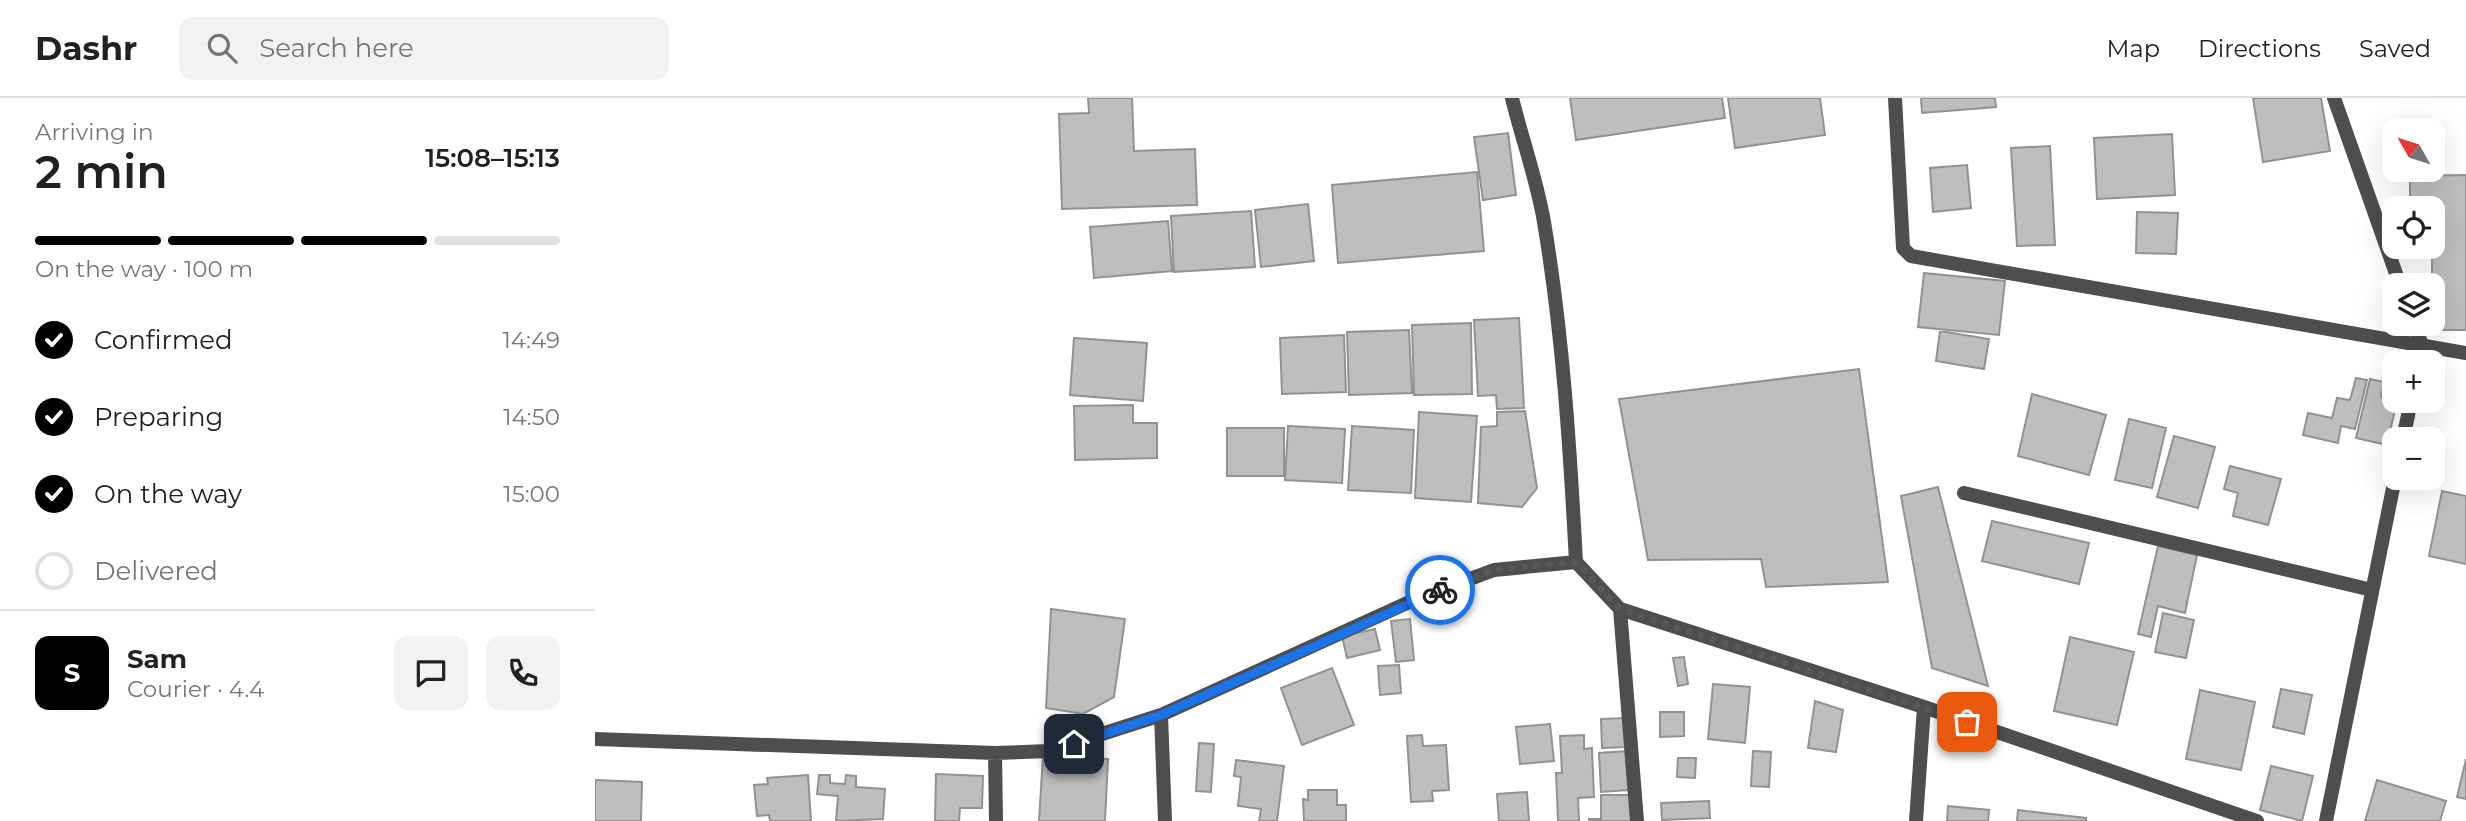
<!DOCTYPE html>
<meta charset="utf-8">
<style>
body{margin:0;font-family:Montserrat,sans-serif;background:#f2f2f2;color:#202124;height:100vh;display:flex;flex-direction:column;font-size:26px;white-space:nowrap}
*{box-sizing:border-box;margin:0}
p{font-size:23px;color:#757577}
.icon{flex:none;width:38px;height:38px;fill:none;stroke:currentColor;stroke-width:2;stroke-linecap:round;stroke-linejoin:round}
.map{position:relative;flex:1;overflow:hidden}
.drawer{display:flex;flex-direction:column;background:#fff;width:595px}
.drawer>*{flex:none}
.needle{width:46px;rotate:309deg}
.controls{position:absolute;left:1787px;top:21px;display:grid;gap:14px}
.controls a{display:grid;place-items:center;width:63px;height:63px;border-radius:14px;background:#fff;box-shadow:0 7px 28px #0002;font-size:35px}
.pin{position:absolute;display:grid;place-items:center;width:60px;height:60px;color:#fff;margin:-30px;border-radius:14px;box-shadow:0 4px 10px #0006}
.courier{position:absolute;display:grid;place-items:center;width:70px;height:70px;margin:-35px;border:5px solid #1a73e8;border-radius:50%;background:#fff;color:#222;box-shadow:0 2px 9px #0007}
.headline em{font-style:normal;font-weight:600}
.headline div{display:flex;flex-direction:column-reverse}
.headline{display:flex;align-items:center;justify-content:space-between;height:119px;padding:0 35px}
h1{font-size:46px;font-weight:600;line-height:52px}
.bar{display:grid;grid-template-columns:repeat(4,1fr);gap:10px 7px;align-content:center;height:84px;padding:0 35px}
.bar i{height:9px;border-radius:5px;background:#e0e0e0}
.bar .current{background:#000}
.bar p{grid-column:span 4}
.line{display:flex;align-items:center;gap:18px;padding:0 35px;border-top:2px solid #e0e0e0}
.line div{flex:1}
.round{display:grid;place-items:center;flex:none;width:74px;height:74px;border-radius:14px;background:#f2f2f2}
ol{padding:0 35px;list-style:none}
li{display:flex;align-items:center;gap:21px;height:77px}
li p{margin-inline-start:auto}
li .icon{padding:7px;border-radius:50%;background:#000;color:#fff;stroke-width:4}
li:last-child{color:#757577}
li i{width:38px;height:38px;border:4px solid #e0e0e0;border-radius:50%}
header{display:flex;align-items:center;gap:42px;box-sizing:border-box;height:98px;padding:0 35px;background:#fff;border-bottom:2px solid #e0e0e0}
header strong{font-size:33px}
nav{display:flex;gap:38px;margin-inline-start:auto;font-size:24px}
.search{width:490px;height:63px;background:#f2f2f2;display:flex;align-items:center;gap:18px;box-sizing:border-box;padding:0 24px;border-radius:14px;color:#757577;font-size:26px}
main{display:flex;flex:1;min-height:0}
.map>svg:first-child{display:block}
</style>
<header>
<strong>Dashr</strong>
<div class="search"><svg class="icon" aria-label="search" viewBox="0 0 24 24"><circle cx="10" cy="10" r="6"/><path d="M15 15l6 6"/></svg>Search here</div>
<nav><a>Map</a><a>Directions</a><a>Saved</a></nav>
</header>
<main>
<section class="drawer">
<div class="headline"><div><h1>2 min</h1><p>Arriving in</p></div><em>15:08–15:13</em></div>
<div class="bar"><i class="current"></i><i class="current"></i><i class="current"></i><i></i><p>On the way · 100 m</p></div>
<ol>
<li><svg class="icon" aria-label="check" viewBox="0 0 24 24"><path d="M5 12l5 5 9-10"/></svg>Confirmed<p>14:49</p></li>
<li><svg class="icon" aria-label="check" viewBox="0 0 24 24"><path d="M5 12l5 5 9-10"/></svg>Preparing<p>14:50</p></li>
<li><svg class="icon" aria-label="check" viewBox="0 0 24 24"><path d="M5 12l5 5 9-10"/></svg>On the way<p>15:00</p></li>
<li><i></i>Delivered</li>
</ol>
<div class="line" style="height:126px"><b class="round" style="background:#000;color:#fff">S</b><div><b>Sam</b><p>Courier · 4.4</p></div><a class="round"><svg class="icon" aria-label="chat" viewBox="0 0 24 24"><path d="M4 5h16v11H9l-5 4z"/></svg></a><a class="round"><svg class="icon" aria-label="phone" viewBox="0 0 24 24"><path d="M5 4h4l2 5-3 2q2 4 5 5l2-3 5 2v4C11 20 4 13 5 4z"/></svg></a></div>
</section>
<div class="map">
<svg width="1871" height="723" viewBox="0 0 1871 723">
<rect width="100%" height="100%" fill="#fff"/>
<!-- building -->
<path fill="#bebebe" stroke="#929292" stroke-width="2" d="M493 0H537L539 53 600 51 602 107 467 111 464 16 494 15Z
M975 0H1127L1130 20 981 42Z
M1133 0H1225L1230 37 1140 50Z
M1326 0H1400L1401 9 1327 15Z
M1658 0H1726L1735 53 1668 64Z
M913 35 921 97 888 102 879 39Z
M1577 36 1580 97 1502 101 1499 40Z
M1455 48 1460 147 1422 148 1416 50Z
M1372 67 1376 110 1338 114 1335 70Z
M882 74 889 153 743 165 737 87Z
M1871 77V232H1837V102H1815V78Z
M713 106 719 163 666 169 660 112Z
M656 113 660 169 579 174 576 118Z
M1542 114 1583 115 1581 156 1541 155Z
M573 123 577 173 499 180 495 129Z
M1329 175 1410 183 1404 237 1323 229Z
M924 220 929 310 902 311 901 297 883 298 879 222Z
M876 225 877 296 819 297 817 227Z
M814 232 817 295 754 297 752 234Z
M1345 233 1394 241 1389 271 1341 263Z
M749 237 751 294 687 296 685 240Z
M479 240 552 245 548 303 475 297Z
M1264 271 1293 484 1171 489 1166 461 1053 462 1024 301Z
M1761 280 1772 282 1760 331 1746 328 1743 345 1708 337 1713 315 1737 320 1742 300 1755 302Z
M1775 281 1789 284 1786 299 1802 303 1792 347 1761 340Z
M1437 296 1511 317 1494 377 1423 358Z
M538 307V325H562V360L480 362 479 308Z
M930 313 942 390 927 409 883 405 886 329 902 328V314Z
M824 314 882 318 876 404 820 400Z
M1534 321 1571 330 1557 390 1520 382Z
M693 328 750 331 747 385 690 382Z
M757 328 819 332 816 395 753 392Z
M632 330H689V378H632Z
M1579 338 1620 349 1603 410 1562 399Z
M1635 368 1686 381 1673 427 1638 418 1643 395 1629 391Z
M1343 389 1393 588 1337 570 1306 398Z
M1847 393 1871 398V466L1834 458Z
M1397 423 1494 445 1484 486 1387 463Z
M1563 448 1602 457 1590 515 1563 508 1556 539 1543 536Z
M456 511 530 521 519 599 488 616 451 610Z
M1568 515 1599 522 1591 560 1560 554Z
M815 521 819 562 801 564 796 523Z
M780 531 785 552 752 560 747 538Z
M1475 539 1539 554 1522 627 1459 613Z
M1089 559 1093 586 1083 588 1078 560Z
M804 567 806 595 785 597 783 568Z
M737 570 759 627 707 647 686 590Z
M1118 586 1155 589 1150 645 1113 641Z
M1686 591 1717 597 1709 636 1678 629Z
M1605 592 1660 604 1646 672 1591 661Z
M1220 603 1248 612 1241 654 1213 650Z
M1065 614H1089V638L1065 639Z
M1031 620 1032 649 1007 650 1006 621Z
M955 626 959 663 925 666 921 629Z
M827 637 828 648 851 647 854 692 837 693 838 703 816 704 812 638Z
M989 637V651L997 650 999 699 983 700 984 723H963L961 675H967L965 638Z
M604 645 619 646 616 694 601 693Z
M1032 653 1034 692 1006 694 1004 655Z
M1158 653 1176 654 1174 689 1156 688Z
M448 658 513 661 510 723H444Z
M1083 660H1101L1100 680 1082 679Z
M1871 661V701L1862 699Z
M641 662 689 668 682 723H664L666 711 643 708 646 679 639 678Z
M1676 668 1718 678 1707 723 1665 712Z
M341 676 388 678 387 710H365L364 723H340Z
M213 677 216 723H175L174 717 162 718 159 687 173 686 172 680Z
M224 677H235V685L250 686 251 677 261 678V689L290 691 288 721 241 723 243 698 222 696Z
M0 682 47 684 46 723H0Z
M1782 682 1851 703 1845 723H1770Z
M713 692H742V707H751V723H709L708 701 713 702Z
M932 694 934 723H904L902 696Z
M1006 697H1039V723H994V721H1006Z
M1114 703 1115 720 1067 722 1066 705Z
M1353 708 1394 712 1393 723H1352Z
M1423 712 1491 720V723H1422Z"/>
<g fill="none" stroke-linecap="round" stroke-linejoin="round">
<!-- minor -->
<path stroke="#4e4e4e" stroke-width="14" d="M917 0C927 41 942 82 949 124 968 237 975 351 981 464
M1300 0 1308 150 1316 158 1871 255
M1739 0 1805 187
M1819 226 1827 247 1823 264
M1808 341 1816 303
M1369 395 1777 492
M1025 511 1042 723
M566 617 570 723
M0 641 400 655 454 653 566 617 821 501 899 472 981 464 1025 511 1329 609 1662 723
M400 655 401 723
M1321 723 1329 609
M1731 723 1800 380"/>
</g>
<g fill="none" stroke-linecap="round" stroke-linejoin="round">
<!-- done -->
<path stroke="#595959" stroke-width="7" stroke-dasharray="0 12.6" d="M845 492 899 472 981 464 1025 511 1372 624"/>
<!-- route -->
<path stroke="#1a73e8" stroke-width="9" d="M479 646 566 617 845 492"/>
</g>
</svg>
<div class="controls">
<a><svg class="needle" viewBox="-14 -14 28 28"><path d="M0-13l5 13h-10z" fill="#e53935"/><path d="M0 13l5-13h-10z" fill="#757577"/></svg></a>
<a><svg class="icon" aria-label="locate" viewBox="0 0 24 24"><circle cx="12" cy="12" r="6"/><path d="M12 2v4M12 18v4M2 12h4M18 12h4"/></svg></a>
<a><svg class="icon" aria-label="layers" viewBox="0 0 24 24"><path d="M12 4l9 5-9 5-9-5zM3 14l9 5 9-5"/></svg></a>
<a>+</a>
<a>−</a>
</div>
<div class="pin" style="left:1372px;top:624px;background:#ea580c"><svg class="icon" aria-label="bag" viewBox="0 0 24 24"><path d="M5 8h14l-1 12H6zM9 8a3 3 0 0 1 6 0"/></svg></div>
<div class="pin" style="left:479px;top:646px;background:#1f2937"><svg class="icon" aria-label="home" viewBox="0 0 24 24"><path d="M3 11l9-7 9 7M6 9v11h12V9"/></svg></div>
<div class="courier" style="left:845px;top:492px"><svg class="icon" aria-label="bike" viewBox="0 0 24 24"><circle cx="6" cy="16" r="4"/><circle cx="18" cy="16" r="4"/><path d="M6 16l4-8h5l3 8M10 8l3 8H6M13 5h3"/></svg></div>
</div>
</main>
